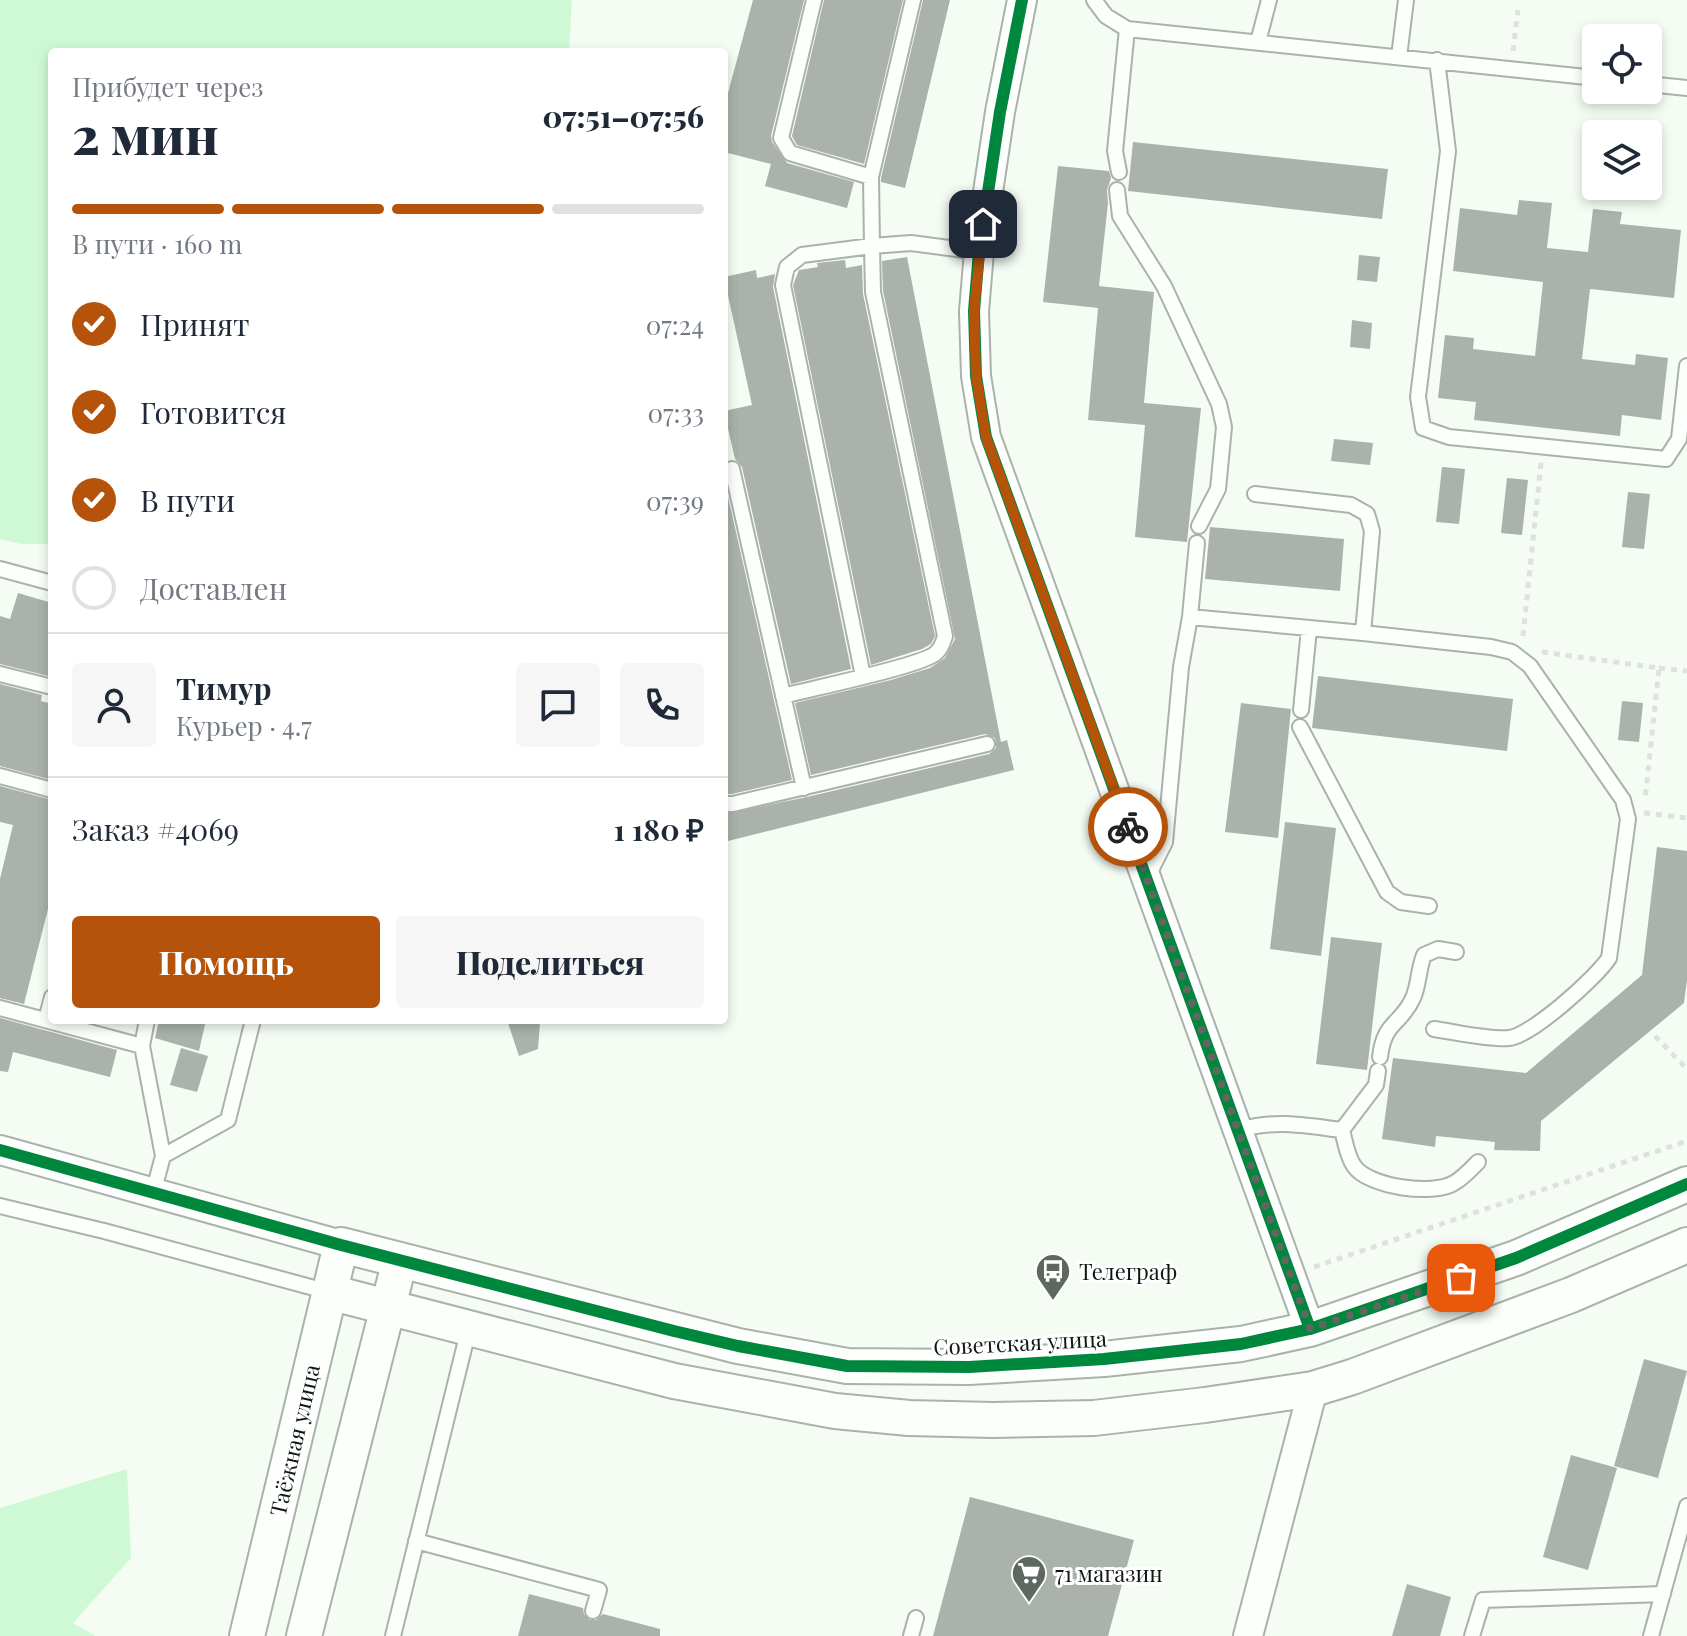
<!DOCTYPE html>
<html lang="ru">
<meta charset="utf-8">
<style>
body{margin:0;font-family:"Playfair Display",serif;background:#f6f6f7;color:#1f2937;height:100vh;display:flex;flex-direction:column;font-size:30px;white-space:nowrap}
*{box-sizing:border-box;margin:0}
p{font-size:26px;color:#747a83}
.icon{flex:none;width:44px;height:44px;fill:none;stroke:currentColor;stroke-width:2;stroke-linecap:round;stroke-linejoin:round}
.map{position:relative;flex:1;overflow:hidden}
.details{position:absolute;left:48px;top:48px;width:680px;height:976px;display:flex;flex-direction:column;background:#fff;border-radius:8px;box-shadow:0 4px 12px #0003}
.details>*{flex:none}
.fabs{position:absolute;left:1582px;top:24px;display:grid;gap:16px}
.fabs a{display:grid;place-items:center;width:80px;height:80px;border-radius:8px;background:#fff;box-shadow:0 4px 12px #0003;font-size:40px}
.pin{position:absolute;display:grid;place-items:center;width:68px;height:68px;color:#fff;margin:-34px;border-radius:16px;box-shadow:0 4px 12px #0006}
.courier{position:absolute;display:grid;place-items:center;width:80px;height:80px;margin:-40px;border:6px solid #b45309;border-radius:50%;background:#fff;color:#222;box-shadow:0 2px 10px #0007}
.overview em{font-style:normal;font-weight:800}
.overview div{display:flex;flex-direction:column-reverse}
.overview{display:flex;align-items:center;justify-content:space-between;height:136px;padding:0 24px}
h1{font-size:52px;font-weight:800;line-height:60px}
.bar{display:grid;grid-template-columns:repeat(4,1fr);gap:12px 8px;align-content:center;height:96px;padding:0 24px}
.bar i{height:10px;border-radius:6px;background:#e0e1e3}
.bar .active{background:#b45309}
.bar p{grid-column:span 4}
.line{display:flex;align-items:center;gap:20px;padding:0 24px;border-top:2px solid #e0e1e3}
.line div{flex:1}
.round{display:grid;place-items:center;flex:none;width:84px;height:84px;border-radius:8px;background:#f6f6f7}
ol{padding:0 24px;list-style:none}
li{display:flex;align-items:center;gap:24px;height:88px}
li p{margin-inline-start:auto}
li .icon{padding:8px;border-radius:50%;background:#b45309;color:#fff;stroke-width:4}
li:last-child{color:#747a83}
li i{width:44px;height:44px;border:4px solid #e0e1e3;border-radius:50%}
.button{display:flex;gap:16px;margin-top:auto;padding:16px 24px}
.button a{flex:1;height:92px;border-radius:8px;background:#b45309;color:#fff;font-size:32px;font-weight:800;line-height:92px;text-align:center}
.button a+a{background:#f6f6f7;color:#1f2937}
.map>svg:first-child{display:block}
</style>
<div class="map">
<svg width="1687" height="1636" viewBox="0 0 1687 1636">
<rect width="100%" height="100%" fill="#f4fcf4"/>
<!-- green -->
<path fill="#cff9d5" d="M0 0H572L569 52H52V544H21L0 539Z
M127 1469 131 1558 73 1623 95 1636H0V1508Z"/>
<!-- building -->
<path fill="#aab2ab" d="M753 0H804L771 136 772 142 787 163 854 182 847 208 765 186 771 164 724 152V108Z
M824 0H903L864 164 797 145 792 136Z
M923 0H950L905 188 881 182V178Z
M1133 142 1388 169 1382 219 1128 191Z
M1058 166 1109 171 1111 178 1107 190 1108 203 1099 286 1154 292 1144 403 1201 408 1187 542 1135 537 1145 425 1088 420 1098 308 1043 302Z
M1519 200 1552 203 1547 248 1588 252 1593 209 1622 212 1620 224 1681 230 1674 298 1590 289 1582 359 1635 365 1636 354 1668 358 1661 420 1622 415 1620 436 1474 420 1476 402 1438 398 1445 335 1474 338 1473 349 1535 356 1543 282 1453 271 1460 208 1517 215Z
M1359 255 1380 257 1377 282 1357 280Z
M907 257 1001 742 1007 740 1014 770 724 842V814L807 797 989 754 996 748 995 738 985 734 811 775 795 703 891 680 930 668 945 658 955 639 883 291 882 261Z
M845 260 846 268 862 265 863 294 935 636 931 644 922 649 871 665 793 285 799 270 818 267 817 263Z
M756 270 757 278 775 274 773 287 851 669 791 684 742 467 735 459 724 411 752 405 724 277Z
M1352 320 1372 323 1370 349 1350 347Z
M1334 439 1373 443 1370 465 1331 461Z
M1442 467 1465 469 1459 524 1436 522Z
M1507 478 1528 480 1522 535 1501 533Z
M724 479 792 780 732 794H724Z
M1628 492 1650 494 1644 549 1622 547Z
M1210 527 1344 539 1340 591 1205 579Z
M18 593 52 603V660L48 676 0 664V616L10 619Z
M1318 676 1513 699 1507 751 1312 728Z
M0 684 42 695 41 701 52 704V780L0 766Z
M1622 701 1643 703 1639 742 1618 740Z
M1241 703 1291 709 1278 838 1225 832Z
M0 786 52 800V893L24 1004 0 998V879L13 825 0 822Z
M1285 822 1336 828 1321 956 1270 949Z
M1657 847 1687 851V980L1684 1003 1541 1121 1540 1151 1494 1150 1495 1142 1436 1136 1435 1147 1382 1139 1393 1058 1526 1073 1642 975Z
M1331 937 1382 943 1367 1070 1316 1064Z
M0 1018 117 1050 110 1077 13 1052 8 1072 0 1071Z
M159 1020H206L199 1051 155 1038Z
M507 1020 540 1023 538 1049 519 1056Z
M181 1048 208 1056 197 1092 170 1085Z
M1644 1359 1687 1371 1658 1478 1614 1466Z
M1571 1455 1617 1468 1588 1570 1543 1557Z
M970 1497 1134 1540 1108 1636H933Z
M1407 1584 1451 1597 1440 1636H1392Z
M529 1594 583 1608 584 1614 590 1620H596L603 1614 660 1629V1636H518Z"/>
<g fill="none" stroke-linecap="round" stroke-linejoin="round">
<!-- service casing -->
<g stroke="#aab2ab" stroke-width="18">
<path id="service" d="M814 0 781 138 790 153 871 177
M913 0 871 177 872 246 911 243 979 252
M1094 0 1106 16 1127 29 1596 78
M1258 42 1269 0
M1399 57 1406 0
M1437 60 1448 151 1418 397 1423 428 1449 437 1666 459 1679 439 1687 366
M1648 84 1687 88
M1119 172 1115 151 1127 29
M1117 190 1120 216 1164 286 1219 404 1224 427 1218 489 1199 526
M732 469 804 788
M0 569 52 583
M1190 617 1197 543
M1363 633 1491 647 1512 652 1530 666 1623 800 1628 819 1609 958C1596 978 1531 1036 1509 1038 1490 1040 1455 1032 1434 1029
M0 674 52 687
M783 696C809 689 922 666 936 653 941 649 943 643 945 636L873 292 872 246 802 255 787 267 783 285 863 676
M1301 710 1309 629
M1300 727 1387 892 1401 902 1429 906
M0 776 52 790
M724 804H733L987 744
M1147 878 1165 842 1181 667 1190 617 1363 633 1372 531 1367 514 1351 505 1255 494
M0 1008 142 1046
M46 1020 52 997
M147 1020 142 1046 163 1156 153 1193
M1380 1057C1384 1021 1401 1025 1413 998 1419 985 1418 970 1424 955L1438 949 1456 952
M1240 1130C1274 1119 1307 1126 1342 1130L1376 1085 1378 1071
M1342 1130C1345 1141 1347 1156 1354 1166 1368 1187 1433 1196 1454 1183 1463 1178 1471 1169 1478 1162
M163 1156 228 1120 253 1020
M0 1206 104 1231 329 1292
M416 1541 599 1590 593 1611
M393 1636 469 1328
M911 1636 916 1618
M1472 1636 1483 1600 1663 1594
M1651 1636 1687 1506"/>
</g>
<!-- minor casing -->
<g stroke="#aab2ab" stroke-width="32">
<path id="minor" d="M1022 0 1000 112 979 252 974 311 976 376 986 437 1310 1329
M0 1150 341 1245
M1248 1636 1313 1389"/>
</g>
<!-- tertiary casing -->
<g stroke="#aab2ab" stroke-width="38">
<path id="tertiary" d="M329 1292 674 1381 835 1411 909 1418 993 1420 1094 1418 1205 1405 1313 1389 1352 1377 1571 1295 1687 1245
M247 1636 341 1245 738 1346 847 1366 969 1367 1104 1359 1241 1344 1310 1329 1516 1258 1687 1184
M304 1636 400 1260"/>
</g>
<!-- path -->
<path stroke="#dfe1df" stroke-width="5" stroke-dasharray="6 6" stroke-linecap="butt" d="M1513 51 1518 10
M1523 636 1541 463
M1542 652 1659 668 1645 800
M1659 668 1687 671
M1644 813 1687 818
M1655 1036 1687 1069
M1314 1267 1687 1141"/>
<!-- service -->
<use href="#service" stroke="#fdfffd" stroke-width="14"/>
<!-- minor -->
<use href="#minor" stroke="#fdfffd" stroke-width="28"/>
<!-- tertiary -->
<use href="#tertiary" stroke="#fdfffd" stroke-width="34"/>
<!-- cycleway casing -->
<g stroke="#fff" stroke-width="17">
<path id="cycleway" d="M1022 0 1000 112 979 252 974 311 976 376 986 437 1310 1329
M0 1150 341 1245 674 1331 738 1346 847 1366 969 1367 1104 1359 1241 1344 1310 1329 1516 1258 1687 1184"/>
</g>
<!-- cycleway -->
<use href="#cycleway" stroke="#00873e" stroke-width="12"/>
</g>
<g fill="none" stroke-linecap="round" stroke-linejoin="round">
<!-- done -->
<path stroke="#5f6860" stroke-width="8" stroke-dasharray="0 14.4" d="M1128 827 1310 1329 1461 1278"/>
<!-- route -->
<path stroke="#b45309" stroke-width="10" d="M983 224 974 311 976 376 986 437 1128 827"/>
</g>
<!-- icons -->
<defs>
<g id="bus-pin" transform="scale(1.8)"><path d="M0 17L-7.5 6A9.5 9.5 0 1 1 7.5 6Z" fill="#5f6860" stroke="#fff"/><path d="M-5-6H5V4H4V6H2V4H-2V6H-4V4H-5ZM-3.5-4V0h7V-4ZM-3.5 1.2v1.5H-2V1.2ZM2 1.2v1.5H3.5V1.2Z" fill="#fff"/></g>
<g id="supermarket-pin" transform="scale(1.8)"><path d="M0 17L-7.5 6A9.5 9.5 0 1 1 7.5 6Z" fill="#5f6860" stroke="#fff"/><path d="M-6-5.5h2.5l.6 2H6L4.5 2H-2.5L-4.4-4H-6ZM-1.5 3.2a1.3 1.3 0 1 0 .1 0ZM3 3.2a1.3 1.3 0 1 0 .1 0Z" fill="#fff"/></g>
</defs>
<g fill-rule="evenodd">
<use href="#bus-pin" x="1053" y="1271"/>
<use href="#supermarket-pin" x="1029" y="1573"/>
</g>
<g text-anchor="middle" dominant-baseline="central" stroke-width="6" stroke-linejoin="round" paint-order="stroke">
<!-- poi labels -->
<g font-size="22" fill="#0f1810" stroke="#fff" text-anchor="start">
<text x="1079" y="1271">Телеграф</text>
<text x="1055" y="1573">71 магазин</text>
</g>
<!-- street labels -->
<g font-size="22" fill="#0f1810" stroke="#fff">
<text transform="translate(1020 1342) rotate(-3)">Советская улица</text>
<text transform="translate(294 1440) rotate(-77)">Таёжная улица</text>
</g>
</g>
</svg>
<div class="fabs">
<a><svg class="icon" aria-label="locate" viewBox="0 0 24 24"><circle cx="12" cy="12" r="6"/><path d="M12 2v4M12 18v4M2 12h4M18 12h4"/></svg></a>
<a><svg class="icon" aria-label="layers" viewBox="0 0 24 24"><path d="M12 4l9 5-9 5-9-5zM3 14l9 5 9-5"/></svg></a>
</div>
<div class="pin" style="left:1461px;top:1278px;background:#ea580c"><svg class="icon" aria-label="bag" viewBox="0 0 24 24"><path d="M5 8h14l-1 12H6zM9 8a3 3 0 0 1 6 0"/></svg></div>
<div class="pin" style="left:983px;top:224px;background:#1f2937"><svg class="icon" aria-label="home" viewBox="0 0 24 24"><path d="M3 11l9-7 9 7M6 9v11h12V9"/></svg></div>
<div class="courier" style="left:1128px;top:827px"><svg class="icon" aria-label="bike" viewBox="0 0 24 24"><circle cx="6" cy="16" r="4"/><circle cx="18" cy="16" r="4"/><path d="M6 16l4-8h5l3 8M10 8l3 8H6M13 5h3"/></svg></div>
<section class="details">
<div class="overview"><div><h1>2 мин</h1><p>Прибудет через</p></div><em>07:51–07:56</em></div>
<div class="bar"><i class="active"></i><i class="active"></i><i class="active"></i><i></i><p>В пути · 160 m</p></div>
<ol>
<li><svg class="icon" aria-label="check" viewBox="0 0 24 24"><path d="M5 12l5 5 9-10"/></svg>Принят<p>07:24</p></li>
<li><svg class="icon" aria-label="check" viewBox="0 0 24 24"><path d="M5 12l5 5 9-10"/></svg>Готовится<p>07:33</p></li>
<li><svg class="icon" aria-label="check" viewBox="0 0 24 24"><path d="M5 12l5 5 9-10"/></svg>В пути<p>07:39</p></li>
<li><i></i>Доставлен</li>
</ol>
<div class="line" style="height:144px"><a class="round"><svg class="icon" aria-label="person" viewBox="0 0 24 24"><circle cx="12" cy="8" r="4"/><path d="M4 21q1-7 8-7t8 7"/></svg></a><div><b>Тимур</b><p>Курьер · 4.7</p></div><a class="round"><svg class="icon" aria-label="chat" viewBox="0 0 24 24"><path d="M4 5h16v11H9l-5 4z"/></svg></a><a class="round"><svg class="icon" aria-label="phone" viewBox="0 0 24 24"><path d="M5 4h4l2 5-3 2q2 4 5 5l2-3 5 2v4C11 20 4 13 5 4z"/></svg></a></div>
<div class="line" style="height:104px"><div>Заказ #4069</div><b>1 180 ₽</b></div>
<div class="button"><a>Помощь</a><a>Поделиться</a></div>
</section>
</div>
